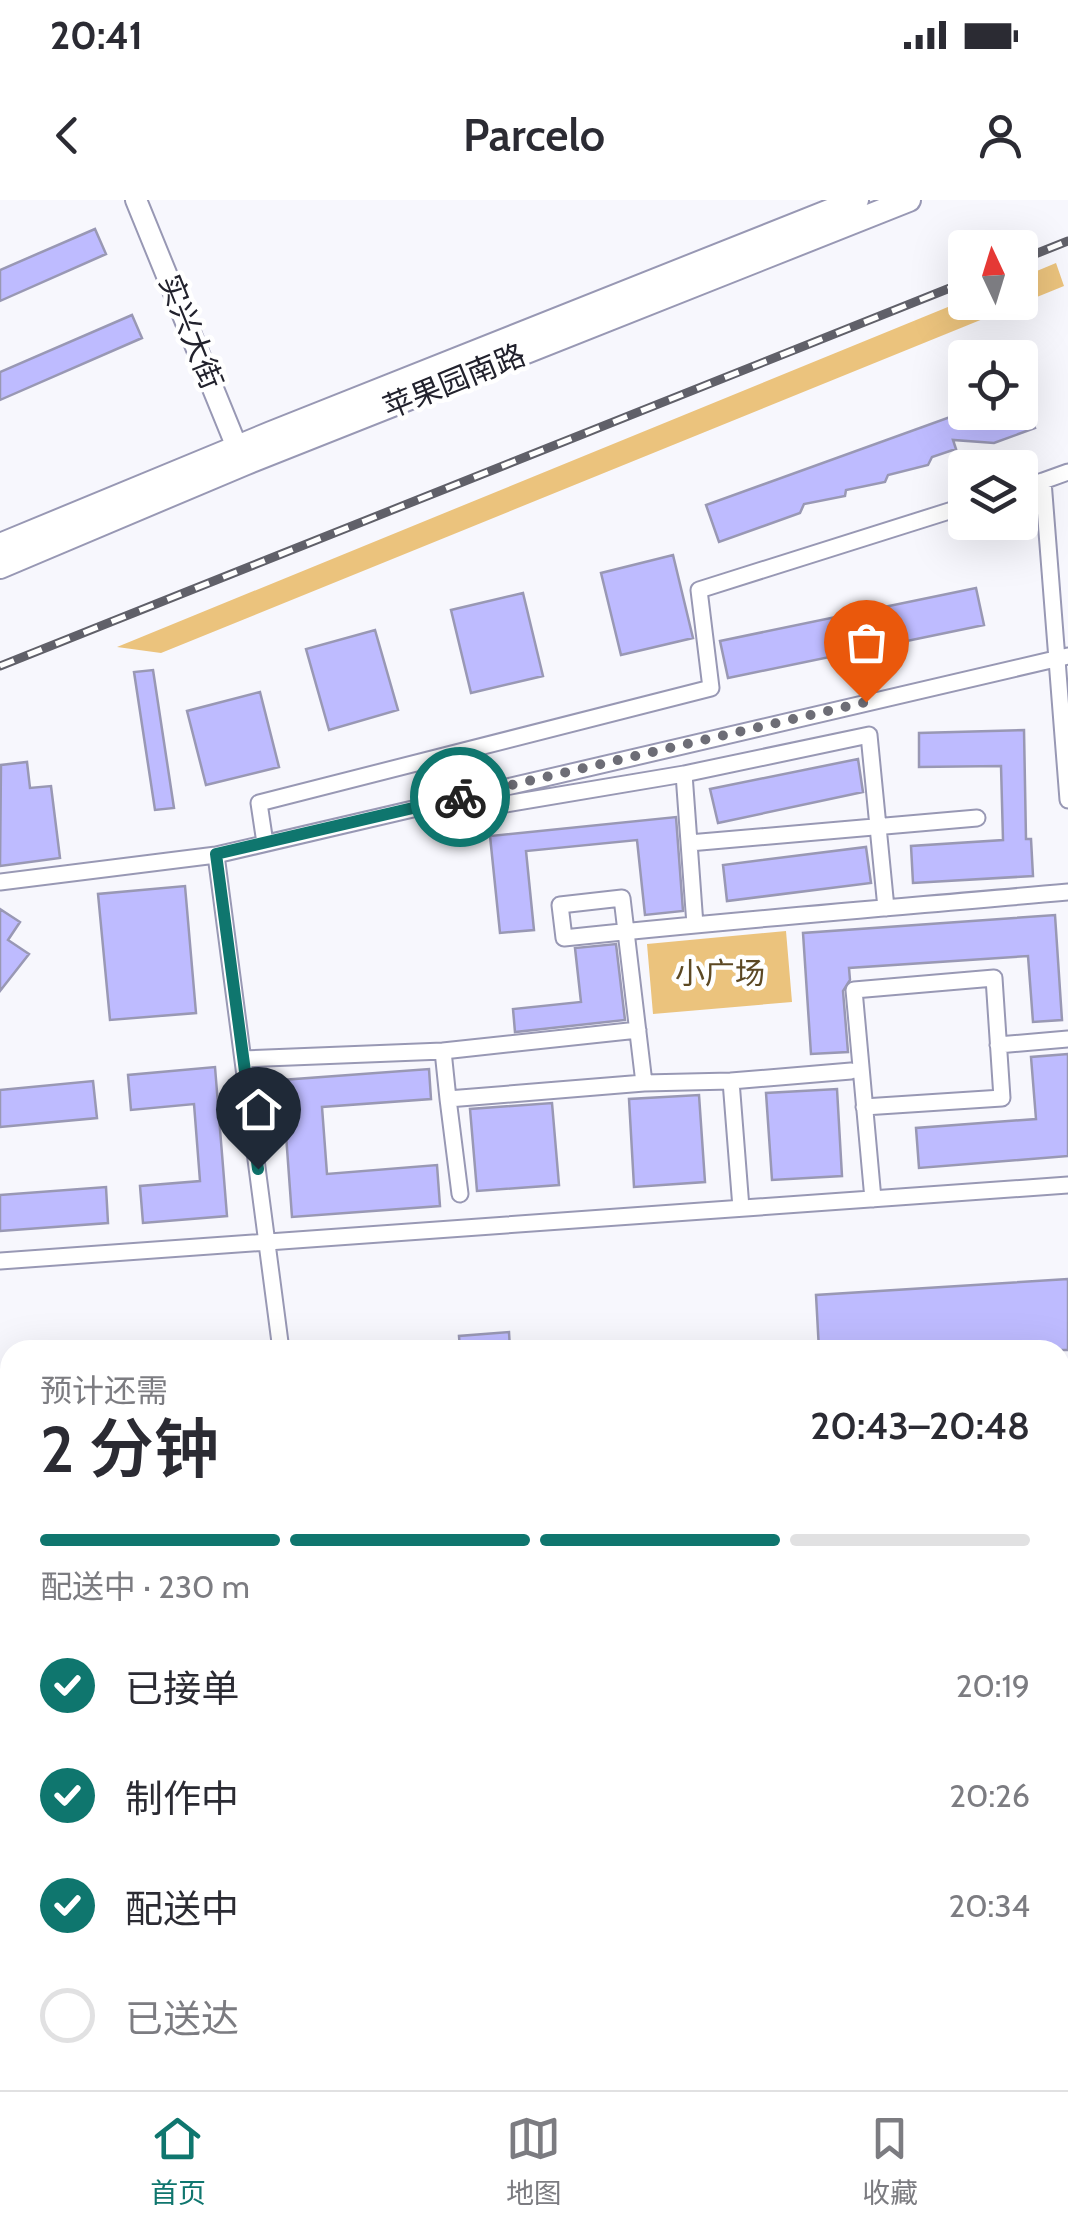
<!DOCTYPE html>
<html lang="zh">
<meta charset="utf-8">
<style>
body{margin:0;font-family:Cabin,"Noto Sans SC",sans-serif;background:#f2f2f3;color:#2b2b33;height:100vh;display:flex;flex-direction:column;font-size:38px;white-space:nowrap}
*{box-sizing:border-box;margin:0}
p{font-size:32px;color:#7c7c81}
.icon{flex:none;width:55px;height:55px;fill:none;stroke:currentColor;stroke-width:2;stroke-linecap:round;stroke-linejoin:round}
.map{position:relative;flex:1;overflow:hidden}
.side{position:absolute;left:0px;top:1140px;width:1070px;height:750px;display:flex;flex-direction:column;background:#fff;border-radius:30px 30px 0 0;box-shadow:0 10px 40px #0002}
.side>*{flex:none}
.needle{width:65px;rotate:356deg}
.tools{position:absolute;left:948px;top:30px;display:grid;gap:20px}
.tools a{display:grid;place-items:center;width:90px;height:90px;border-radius:10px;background:#fff;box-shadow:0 10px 40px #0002;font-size:50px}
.pin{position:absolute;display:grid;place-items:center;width:85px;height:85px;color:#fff;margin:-102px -42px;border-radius:50% 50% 50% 0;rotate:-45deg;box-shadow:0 0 10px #0007}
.pin .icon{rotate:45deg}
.courier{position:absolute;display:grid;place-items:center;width:100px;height:100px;margin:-50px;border:8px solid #0f766e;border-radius:50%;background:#fff;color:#222;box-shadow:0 2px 12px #0007}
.headline em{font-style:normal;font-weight:600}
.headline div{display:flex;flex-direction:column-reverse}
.headline{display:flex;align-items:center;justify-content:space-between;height:170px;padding:0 40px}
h1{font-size:65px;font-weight:600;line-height:75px}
.bar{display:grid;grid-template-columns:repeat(4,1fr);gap:15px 10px;align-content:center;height:120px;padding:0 40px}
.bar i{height:12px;border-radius:8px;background:#e1e1e2}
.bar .selected{background:#0f766e}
.bar p{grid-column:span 4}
ol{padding:0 40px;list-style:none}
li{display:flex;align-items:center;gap:30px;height:110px}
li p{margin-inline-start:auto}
li .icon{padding:10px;border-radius:50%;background:#0f766e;color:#fff;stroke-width:4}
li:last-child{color:#7c7c81}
li i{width:55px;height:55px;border:5px solid #e1e1e2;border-radius:50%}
.status{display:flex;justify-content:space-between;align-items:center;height:70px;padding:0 50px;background:#fff;direction:ltr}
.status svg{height:28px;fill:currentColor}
header{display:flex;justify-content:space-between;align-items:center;height:130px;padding:0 40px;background:#fff;font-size:45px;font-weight:600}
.dock{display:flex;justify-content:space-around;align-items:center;height:140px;border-top:2px solid #e1e1e2;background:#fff;font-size:28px;color:#7c7c81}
.dock a{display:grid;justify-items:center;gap:5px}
.dock .selected{color:#0f766e}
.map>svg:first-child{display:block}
</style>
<div class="status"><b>20:41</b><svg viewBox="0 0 49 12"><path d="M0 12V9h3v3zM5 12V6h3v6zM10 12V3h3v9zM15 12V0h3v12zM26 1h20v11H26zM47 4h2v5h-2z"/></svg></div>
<header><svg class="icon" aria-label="back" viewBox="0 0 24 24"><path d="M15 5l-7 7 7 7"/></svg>Parcelo<svg class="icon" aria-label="person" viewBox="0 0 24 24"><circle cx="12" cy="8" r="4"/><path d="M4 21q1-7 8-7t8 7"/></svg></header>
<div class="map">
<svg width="1068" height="1890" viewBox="0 0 1068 1890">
<rect width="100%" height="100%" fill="#f7f7fd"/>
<!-- green -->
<path fill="#ebc37d" d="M1056 63 1064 86 161 453 117 447 965 100 1020 102V78Z
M786 731 792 802 653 814 647 744Z
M1068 1519V1679L1060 1680V1520Z
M10 1602V1792L7 1793 10 1827 0 1828V1603Z"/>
<!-- building -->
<path fill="#bebbff" stroke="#9998b4" stroke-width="2.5" d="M95 29 106 54 0 101V70Z
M132 115 142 138 0 200V172Z
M964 212H1029L1035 228 994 243 953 240 956 249 932 257 928 265 888 275 885 282 846 290 845 296 804 304 800 313 719 342 706 305Z
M673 355 693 438 621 455 601 373Z
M976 388 984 425 728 478 720 441Z
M523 393 543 476 471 493 451 410Z
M375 430 398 510 329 530 306 449Z
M153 470 174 608 155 610 134 472Z
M260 492 279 567 206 585 187 511Z
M1024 530 1026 639H1031L1033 676 913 683 911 646 1003 640 1001 566 919 567V533Z
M858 559 863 592 718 623 710 589Z
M27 562 30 588 51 586 60 658 0 666 1 565Z
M676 617 683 711 645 715 637 640 526 651 534 730 500 733 490 636Z
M866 647 871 683 727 701 723 665Z
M185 686 196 813 110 820 98 694Z
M0 709 20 722 8 740 29 754 0 791Z
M1055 715 1062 820 1033 822 1028 756 849 768 850 780 843 791 848 852 811 854 803 733Z
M616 744 625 820 515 832 513 809 581 802 575 748Z
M1068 854V956L919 968 916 928 1036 919 1031 857Z
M215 867 227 1016 143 1023 140 986 200 981 194 904 131 910 128 875Z
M429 869 431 899 322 907 327 974 437 965 440 1006 292 1017 282 880Z
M93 881 97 918 0 927V890Z
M837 889 842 976 772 980 766 893Z
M699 895 705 982 634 987 629 899Z
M552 903 559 985 477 991 470 909Z
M106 987 108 1023 0 1031V995Z
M1068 1079V1150H819L816 1095Z
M509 1132 510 1150H460L459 1136Z"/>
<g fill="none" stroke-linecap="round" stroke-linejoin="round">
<!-- minor casing -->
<g stroke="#9898b4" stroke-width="19">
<path id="minor" d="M1068 272 1043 281 1068 600
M1020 288 1043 281
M684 574 869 535 886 708
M506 604 684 574 695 725
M265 643 259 603 711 488 699 390 965 306
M689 643 977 618
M216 655 281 1150
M0 682 216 655 1068 456
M998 845 1068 839
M443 851 638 830
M243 859 443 851 448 899
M731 881 851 871
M864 907 1002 898 994 778 854 790 873 999
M460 994 448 899 644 883
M741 1008 731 881 644 883 622 698 560 705 564 738C732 720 900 707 1068 692
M0 1061 1068 985
M0 1260 10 1259
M743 1880 744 1890"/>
</g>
<!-- tertiary casing -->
<g stroke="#9898b4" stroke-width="24">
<path id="tertiary" d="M136 0 243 262"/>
</g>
<!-- secondary casing -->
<g stroke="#9898b4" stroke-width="26">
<path id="secondary" d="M0 345 271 233 857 0
M0 367 244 264 909 0"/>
</g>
<!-- primary casing -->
<g stroke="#9898b4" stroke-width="29">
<path id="primary" d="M1060 1411 1068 1410
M0 1484 10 1483
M1060 1500 1068 1499
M0 1579 10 1578"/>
</g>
<!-- trunk casing -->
<g stroke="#9898b4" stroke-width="29">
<path id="trunk" d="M1060 1434 1068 1433
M1060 1464H1068
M0 1511 10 1510
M0 1538 10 1537"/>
</g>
<!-- minor -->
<use href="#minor" stroke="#fff" stroke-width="15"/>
<!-- tertiary -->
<use href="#tertiary" stroke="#fff" stroke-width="20"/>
<!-- secondary -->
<use href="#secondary" stroke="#fff" stroke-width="22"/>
<!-- primary -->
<use href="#primary" stroke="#fff" stroke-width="25"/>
<!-- trunk -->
<use href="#trunk" stroke="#fff" stroke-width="25"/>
<!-- rail casing -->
<g stroke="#606069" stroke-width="9">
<path id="rail" d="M1020 60 1068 41
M0 466 965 82"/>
</g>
<!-- rail -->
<use href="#rail" stroke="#fff" stroke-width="5" stroke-dasharray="15" stroke-linecap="butt"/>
</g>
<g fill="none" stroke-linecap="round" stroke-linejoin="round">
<!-- done -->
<path stroke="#6d6d76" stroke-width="10" stroke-dasharray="0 18" d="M460 597 866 502"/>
<!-- route -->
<path stroke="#0f766e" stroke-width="12" d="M258 969 216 654 460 597"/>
</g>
<g text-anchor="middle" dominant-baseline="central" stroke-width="9" stroke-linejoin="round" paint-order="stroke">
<!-- street labels -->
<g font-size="30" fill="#22222d" stroke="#fff">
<text transform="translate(191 132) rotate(68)">实兴大街</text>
<text transform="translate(454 181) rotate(-22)">苹果园南路</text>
</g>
<!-- park labels -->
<g font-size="30" fill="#5c4823" stroke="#fff">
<text x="720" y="773">小广场</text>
</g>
</g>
</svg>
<div class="tools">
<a><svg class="needle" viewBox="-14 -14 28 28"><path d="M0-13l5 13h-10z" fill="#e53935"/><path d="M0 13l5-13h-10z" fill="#7c7c81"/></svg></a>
<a><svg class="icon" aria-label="locate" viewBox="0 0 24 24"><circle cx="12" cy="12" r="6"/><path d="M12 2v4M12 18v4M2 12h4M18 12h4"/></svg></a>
<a><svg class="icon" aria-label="layers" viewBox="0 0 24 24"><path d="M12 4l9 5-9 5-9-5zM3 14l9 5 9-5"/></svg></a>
</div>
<div class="pin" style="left:866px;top:502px;background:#ea580c"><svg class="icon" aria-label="bag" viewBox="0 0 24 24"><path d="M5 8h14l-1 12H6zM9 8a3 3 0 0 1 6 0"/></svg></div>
<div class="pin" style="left:258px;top:969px;background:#1f2937"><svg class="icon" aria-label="home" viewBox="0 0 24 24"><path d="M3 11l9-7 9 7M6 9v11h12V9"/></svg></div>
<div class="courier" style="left:460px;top:597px"><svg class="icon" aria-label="bike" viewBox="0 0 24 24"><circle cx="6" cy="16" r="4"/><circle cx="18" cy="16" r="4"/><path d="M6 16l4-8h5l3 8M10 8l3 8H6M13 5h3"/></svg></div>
<section class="side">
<div class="headline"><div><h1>2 分钟</h1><p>预计还需</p></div><em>20:43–20:48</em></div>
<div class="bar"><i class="selected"></i><i class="selected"></i><i class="selected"></i><i></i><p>配送中 · 230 m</p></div>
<ol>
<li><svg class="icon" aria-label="check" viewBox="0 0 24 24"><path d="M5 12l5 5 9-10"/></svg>已接单<p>20:19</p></li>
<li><svg class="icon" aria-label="check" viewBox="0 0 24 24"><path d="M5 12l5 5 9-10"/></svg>制作中<p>20:26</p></li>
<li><svg class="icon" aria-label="check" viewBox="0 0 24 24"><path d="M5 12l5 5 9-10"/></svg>配送中<p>20:34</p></li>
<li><i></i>已送达</li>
</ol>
</section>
</div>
<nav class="dock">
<a class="selected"><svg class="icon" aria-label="home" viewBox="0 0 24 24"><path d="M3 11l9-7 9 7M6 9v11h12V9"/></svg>首页</a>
<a><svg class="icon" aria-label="map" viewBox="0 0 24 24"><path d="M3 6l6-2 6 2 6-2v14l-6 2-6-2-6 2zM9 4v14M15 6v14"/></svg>地图</a>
<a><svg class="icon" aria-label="saved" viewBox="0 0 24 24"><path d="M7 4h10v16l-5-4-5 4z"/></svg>收藏</a>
</nav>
